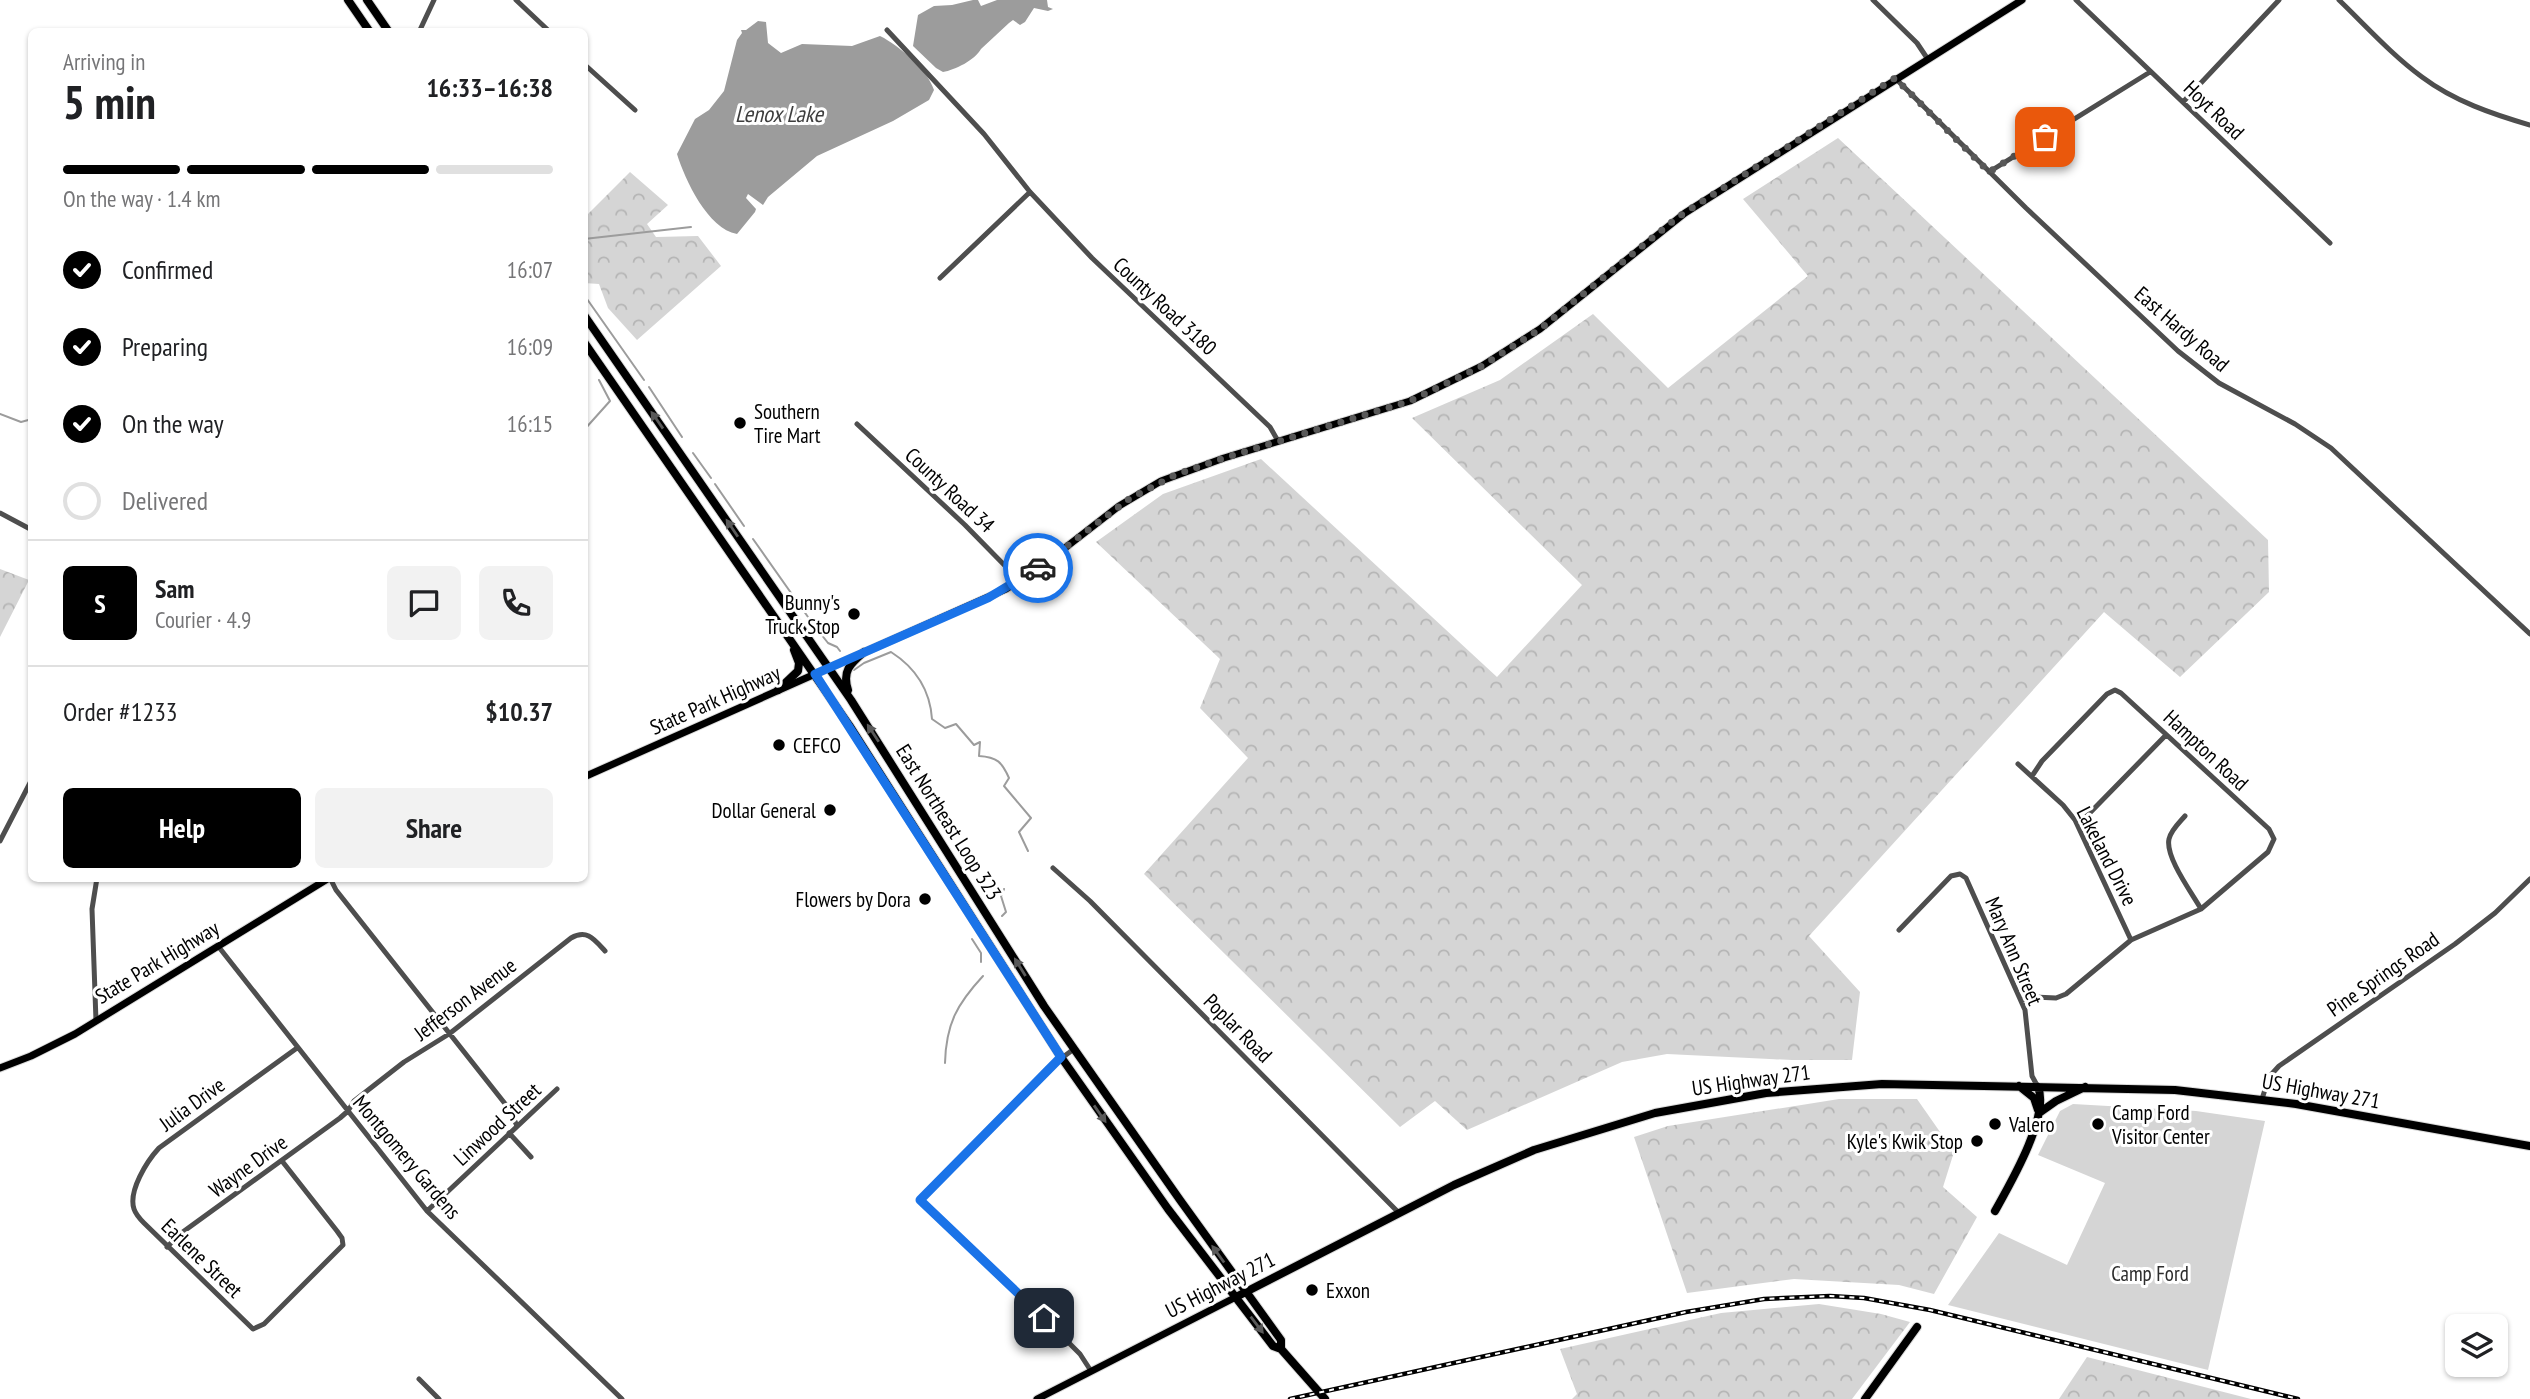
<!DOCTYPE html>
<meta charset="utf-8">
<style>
body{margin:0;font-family:"PT Sans Narrow",sans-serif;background:#f2f2f2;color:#202124;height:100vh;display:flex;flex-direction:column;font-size:26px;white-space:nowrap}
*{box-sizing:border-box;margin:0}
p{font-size:23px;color:#757577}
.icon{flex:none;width:38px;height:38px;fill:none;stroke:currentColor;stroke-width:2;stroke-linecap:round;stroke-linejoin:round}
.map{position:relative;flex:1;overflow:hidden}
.side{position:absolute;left:28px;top:28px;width:560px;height:854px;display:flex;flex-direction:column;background:#fff;border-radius:10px;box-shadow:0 2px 5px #0004}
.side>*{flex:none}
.fabs{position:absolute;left:2445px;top:1314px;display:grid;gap:14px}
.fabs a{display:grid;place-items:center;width:63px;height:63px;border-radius:10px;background:#fff;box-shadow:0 2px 5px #0004;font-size:35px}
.pin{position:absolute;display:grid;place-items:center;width:60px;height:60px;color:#fff;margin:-30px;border-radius:14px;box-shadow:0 4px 10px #0006}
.courier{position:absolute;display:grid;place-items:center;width:70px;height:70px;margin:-35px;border:5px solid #1a73e8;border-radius:50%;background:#fff;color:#222;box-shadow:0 2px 9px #0007}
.headline em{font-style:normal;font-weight:700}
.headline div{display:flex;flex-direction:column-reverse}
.headline{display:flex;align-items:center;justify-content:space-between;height:119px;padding:0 35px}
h1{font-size:46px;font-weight:700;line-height:52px}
.bar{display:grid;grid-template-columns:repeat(4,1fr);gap:10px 7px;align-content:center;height:84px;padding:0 35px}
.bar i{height:9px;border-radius:5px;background:#e0e0e0}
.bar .selected{background:#000}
.bar p{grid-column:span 4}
.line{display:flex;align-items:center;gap:18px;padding:0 35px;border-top:2px solid #e0e0e0}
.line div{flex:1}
.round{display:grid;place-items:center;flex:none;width:74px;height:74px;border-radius:10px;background:#f2f2f2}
ol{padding:0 35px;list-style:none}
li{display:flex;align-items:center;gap:21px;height:77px}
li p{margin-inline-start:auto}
li .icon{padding:7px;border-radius:50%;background:#000;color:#fff;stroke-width:4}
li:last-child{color:#757577}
li i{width:38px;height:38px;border:4px solid #e0e0e0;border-radius:50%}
.primary-button{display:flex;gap:14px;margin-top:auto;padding:14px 35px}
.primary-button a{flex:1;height:80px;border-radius:10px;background:#000;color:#fff;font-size:28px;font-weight:700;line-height:80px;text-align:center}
.primary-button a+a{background:#f2f2f2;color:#202124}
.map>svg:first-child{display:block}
</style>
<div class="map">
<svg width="2530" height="1399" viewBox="0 0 2530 1399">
<defs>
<pattern id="forest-crowns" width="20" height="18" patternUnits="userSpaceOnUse" patternTransform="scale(1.75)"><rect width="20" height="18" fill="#d5d5d5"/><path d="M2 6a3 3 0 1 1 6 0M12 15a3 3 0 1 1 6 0" fill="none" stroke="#b5b5b5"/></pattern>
</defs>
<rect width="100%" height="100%" fill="#fff"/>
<!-- forest -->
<path fill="url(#forest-crowns)" d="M1838 138 2268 540 2269 592 2180 677 2104 612 1809 936 1860 992 1852 1060H1792L1667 1054 1622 1062 1467 1130 1435 1101 1400 1127 1144 874 1248 758 1200 708 1220 659 1096 542 1163 494 1261 459 1497 677 1582 585 1412 418 1500 380 1593 314 1668 388 1808 276 1743 199Z
M630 172 668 205 647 224 656 237 698 236 721 266 637 340 608 308 599 284 584 283 585 217Z
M0 569 29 580 0 637Z
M1839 1099H1917L1954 1152 1943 1187 1977 1217 1934 1294 1899 1285 1794 1279 1687 1293 1634 1137 1668 1126Z
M1819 1304 1881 1314 1910 1322 1852 1399H1572L1577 1394 1560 1349 1721 1313Z
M2087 1357 2251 1399H2059Z"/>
<!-- park -->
<path fill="#d5d5d5" d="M2073 1104 2196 1111 2265 1121 2208 1370 1948 1305 1999 1233 2067 1265 2105 1183 2038 1155 2060 1111Z"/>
<!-- water -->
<path fill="#9c9c9c" d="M973 0H978L981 6 997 0H1047L1048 7 1053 9 1048 11 1034 8 1025 22 1020 25 1013 20 1009 23 981 49C975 60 955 70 943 72L936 68 913 46 918 15 934 6 952 5Z
M758 21 766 22 768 43 781 53 802 44 852 46 880 36 884 38C902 49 927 69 934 90L929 100 893 121 817 156 768 197 763 205 748 194 746 198 756 209 755 212 737 234C708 229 685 180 677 154L695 119 709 110 724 91 737 40 742 33 741 30H746Z"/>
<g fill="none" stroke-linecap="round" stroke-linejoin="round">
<!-- stream -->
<path stroke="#9c9c9c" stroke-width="2" d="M584 239 691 227
M587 299 644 380
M649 387 682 437
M0 414 21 422 32 419
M584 430 610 401 599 380
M693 453 711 478
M715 484 744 526
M753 539 808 617
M817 629 828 643 837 647 840 651
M854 670 864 663 891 652C916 668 930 690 932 719L945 728 956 724 974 745 980 742 979 756C997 757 1002 762 1009 778L1004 786 1031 818 1019 832 1028 851
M1002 916 1006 912 1001 896 1004 889
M972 939 981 953V962
M945 1063C946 1024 957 1004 983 976"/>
<!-- major casing -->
<g stroke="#dbdbdb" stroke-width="9">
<path id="major" d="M584 777 1006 589 1043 565 1119 506 1161 481 1224 458 1410 401 1482 366 1540 329 1685 213 2022 0
M0 1068 31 1056 75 1034 329 878
M1037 1399 1236 1297"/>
</g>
<!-- highway casing -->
<g stroke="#dbdbdb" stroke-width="10">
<path id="highway" d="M348 0 370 32
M367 0 389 32
M584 315 851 700 1044 1006 1180 1200 1281 1340V1349
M584 342 849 725 1061 1057 1168 1209 1273 1346 1281 1349 1325 1399
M778 690 798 671 799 663 794 650
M848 690C842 671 850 664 864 652
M2019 1086 2034 1098 2038 1110
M2039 1113 2056 1101 2085 1087
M1995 1211C2010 1184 2050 1116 2038 1087
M1236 1297 1454 1185 1534 1150 1655 1113 1766 1093 1882 1084 2175 1090 2296 1104 2530 1146
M1865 1399 1917 1327"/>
</g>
<!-- minor -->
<path stroke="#4e4e4e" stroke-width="5" d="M516 0 550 32
M1873 0 1917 43 1927 58
M2076 0 2330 243
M2339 0C2366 26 2392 55 2422 77 2454 101 2492 114 2530 125
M887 30 984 134 1030 192 1092 258 1270 427 1278 441
M419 32 434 0
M584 64 635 110
M1895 78 2026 208 2178 351 2219 383 2295 424 2331 448 2530 634
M2183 102 2279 0
M1989 172 2150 72
M940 278 1030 192
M857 424 965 525 1020 581
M0 513 32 530
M2018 764 2063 805 2075 820 2131 940
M2185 816C2179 823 2171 830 2169 839 2165 857 2192 893 2201 909
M2078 825 2166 735
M0 841 32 779
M1053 868 1090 901 1398 1212
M330 878 336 890 510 1110 517 1126
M1899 930 1951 876 1960 874 1966 878 2025 1010 2032 1076 2038 1087
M218 946 427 1211 622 1399
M2022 1000 2034 997 2056 998 2066 994 2131 940 2201 909 2268 852 2274 839 2269 829 2121 693 2115 690 2107 694 2042 761 2032 776
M96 1021 92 909 97 878
M1074 1049 1048 1068 920 1200 1011 1285 1080 1354 1091 1371
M2262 1099 2269 1077 2279 1066 2455 944 2495 913 2530 879
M509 1133 531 1157
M282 1161 337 1231 342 1238 343 1245 264 1324 253 1329 144 1223C140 1219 136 1215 134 1209 128 1191 147 1161 159 1148L297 1048
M427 1211 557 1089
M167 1247 180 1234 340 1118 348 1111 354 1101 404 1062 449 1034 571 938C587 929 594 939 605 951
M419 1379 439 1399"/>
<!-- major -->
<use href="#major" stroke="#000" stroke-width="7"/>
<!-- highway -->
<use href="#highway" stroke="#000" stroke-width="8"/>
<!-- rail casing -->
<g stroke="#000" stroke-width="4.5">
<path id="rail" d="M1290 1399 1686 1312 1764 1299 1830 1296 1864 1298 1930 1310 2298 1399"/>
</g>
<!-- rail -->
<use href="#rail" stroke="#fff" stroke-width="2" stroke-dasharray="5" stroke-linecap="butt"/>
</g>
<!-- one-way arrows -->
<defs><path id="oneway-solid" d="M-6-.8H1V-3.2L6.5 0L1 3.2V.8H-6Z" transform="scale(1.75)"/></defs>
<g fill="#595959">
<use href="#oneway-solid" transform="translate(657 420) rotate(-125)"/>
<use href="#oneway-solid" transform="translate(732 528) rotate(-124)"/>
<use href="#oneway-solid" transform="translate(873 733) rotate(-123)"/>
<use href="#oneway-solid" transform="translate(1020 967) rotate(-122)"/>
<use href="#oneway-solid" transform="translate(1100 1114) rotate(55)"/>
<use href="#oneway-solid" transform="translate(1218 1254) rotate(-126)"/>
<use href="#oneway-solid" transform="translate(1257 1325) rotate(53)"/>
</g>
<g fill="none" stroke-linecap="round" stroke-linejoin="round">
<!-- done -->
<path stroke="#595959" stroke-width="7" stroke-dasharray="0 12.6" d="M1038 568 1129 499 1175 475 1224 458 1410 401 1482 366 1540 329 1678 217 1895 78 1989 172 2045 137"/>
<!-- route -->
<path stroke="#1a73e8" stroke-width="9" d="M1038 568 988 598 815 674 1061 1057 920 1200 1044 1318"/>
</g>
<!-- markers -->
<g fill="#000" stroke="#fff" stroke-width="2.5">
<circle cx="740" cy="423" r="7"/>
<circle cx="854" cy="614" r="7"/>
<circle cx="779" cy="745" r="7"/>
<circle cx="830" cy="810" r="7"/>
<circle cx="925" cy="899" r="7"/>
<circle cx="1995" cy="1124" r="7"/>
<circle cx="2098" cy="1124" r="7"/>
<circle cx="1977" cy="1141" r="7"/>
<circle cx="1312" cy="1290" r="7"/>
</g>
<g text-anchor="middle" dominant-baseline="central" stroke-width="6" stroke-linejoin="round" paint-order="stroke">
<!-- street labels -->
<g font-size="21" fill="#000" stroke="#fff">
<text transform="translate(2214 110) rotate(44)">Hoyt Road</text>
<text transform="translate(1165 306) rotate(43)">County Road 3180</text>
<text transform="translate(2182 329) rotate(41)">East Hardy Road</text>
<text transform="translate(950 490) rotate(43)">County Road 34</text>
<text transform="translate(715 700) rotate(-24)">State Park Highway</text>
<text transform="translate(2206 750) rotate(43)">Hampton Road</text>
<text transform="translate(949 822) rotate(58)">East Northeast Loop 323</text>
<text transform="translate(2107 856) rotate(63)">Lakeland Drive</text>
<text transform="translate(2014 951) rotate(67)">Mary Ann Street</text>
<text transform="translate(157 962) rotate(-31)">State Park Highway</text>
<text transform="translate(2383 974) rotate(-35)">Pine Springs Road</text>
<text transform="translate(465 999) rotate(-37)">Jefferson Avenue</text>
<text transform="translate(1238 1028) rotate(45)">Poplar Road</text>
<text transform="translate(1751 1080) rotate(-8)">US Highway 271</text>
<text transform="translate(2321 1091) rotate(10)">US Highway 271</text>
<text transform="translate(192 1104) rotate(-36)">Julia Drive</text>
<text transform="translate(497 1124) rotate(-43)">Linwood Street</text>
<text transform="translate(407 1157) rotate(50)">Montgomery Gardens</text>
<text transform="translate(248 1166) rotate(-36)">Wayne Drive</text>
<text transform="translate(202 1258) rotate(44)">Earlene Street</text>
<text transform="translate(1220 1285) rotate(-27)">US Highway 271</text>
</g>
<!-- poi labels -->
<g font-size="21" fill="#000" stroke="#fff" text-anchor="start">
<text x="754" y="411">Southern<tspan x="754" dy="24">Tire Mart</tspan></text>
<text x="840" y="602" text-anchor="end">Bunny's<tspan x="840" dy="24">Truck Stop</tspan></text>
<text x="793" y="745">CEFCO</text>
<text x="816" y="810" text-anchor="end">Dollar General</text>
<text x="911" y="899" text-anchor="end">Flowers by Dora</text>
<text x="2112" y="1112">Camp Ford<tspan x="2112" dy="24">Visitor Center</tspan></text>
<text x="2009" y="1124">Valero</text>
<text x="1963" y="1141" text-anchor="end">Kyle's Kwik Stop</text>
<text x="1326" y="1290">Exxon</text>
</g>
<!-- park labels -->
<g font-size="21" fill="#2c2c2c" stroke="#fff">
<text x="2150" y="1273">Camp Ford</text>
</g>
<!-- water labels -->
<g font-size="23" font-style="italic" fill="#3d3d3d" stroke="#fff">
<text x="779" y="113">Lenox Lake</text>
</g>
</g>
</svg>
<div class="fabs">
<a><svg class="icon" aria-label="layers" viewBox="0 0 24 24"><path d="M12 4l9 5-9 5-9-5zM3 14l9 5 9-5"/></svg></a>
</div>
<div class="pin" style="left:2045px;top:137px;background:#ea580c"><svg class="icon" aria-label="bag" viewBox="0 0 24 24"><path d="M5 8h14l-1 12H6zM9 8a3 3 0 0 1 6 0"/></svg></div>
<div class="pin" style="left:1044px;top:1318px;background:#1f2937"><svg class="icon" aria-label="home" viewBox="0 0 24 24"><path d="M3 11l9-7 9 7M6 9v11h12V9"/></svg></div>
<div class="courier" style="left:1038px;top:568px"><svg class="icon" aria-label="car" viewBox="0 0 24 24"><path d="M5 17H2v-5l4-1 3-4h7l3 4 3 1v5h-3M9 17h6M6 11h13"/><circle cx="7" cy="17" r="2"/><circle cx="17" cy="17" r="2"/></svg></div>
<section class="side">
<div class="headline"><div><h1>5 min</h1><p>Arriving in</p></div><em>16:33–16:38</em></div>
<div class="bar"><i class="selected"></i><i class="selected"></i><i class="selected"></i><i></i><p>On the way · 1.4 km</p></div>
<ol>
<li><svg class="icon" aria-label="check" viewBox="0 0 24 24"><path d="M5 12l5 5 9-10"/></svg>Confirmed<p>16:07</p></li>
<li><svg class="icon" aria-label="check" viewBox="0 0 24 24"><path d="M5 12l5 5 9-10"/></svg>Preparing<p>16:09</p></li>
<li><svg class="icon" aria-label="check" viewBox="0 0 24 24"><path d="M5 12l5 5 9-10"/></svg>On the way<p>16:15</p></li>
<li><i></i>Delivered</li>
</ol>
<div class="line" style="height:126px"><b class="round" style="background:#000;color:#fff">S</b><div><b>Sam</b><p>Courier · 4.9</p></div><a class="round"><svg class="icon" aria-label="chat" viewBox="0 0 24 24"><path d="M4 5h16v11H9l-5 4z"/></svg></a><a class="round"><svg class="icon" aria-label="phone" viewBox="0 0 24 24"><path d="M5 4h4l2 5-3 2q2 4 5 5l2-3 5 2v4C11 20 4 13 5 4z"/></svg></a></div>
<div class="line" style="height:91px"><div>Order #1233</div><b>$10.37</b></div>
<div class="primary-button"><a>Help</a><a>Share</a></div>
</section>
</div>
